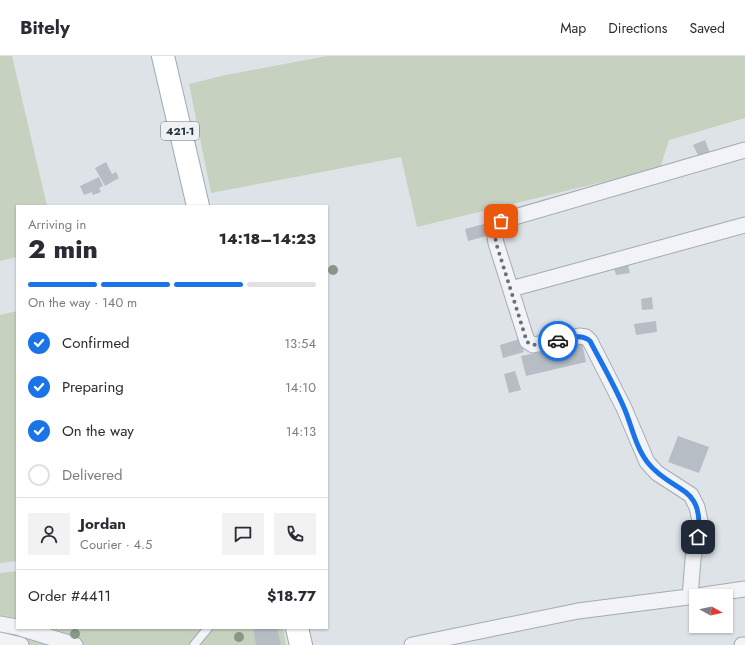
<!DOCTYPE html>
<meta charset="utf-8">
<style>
body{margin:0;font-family:Jost,sans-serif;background:#f2f2f3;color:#2b2b33;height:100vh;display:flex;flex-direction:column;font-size:15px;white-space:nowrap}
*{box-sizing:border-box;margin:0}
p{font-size:13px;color:#7c7c81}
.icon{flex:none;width:22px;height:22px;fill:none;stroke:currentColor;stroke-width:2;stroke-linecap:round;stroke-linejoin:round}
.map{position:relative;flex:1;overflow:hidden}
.drawer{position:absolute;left:16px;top:149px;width:312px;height:424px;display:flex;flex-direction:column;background:#fff;border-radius:0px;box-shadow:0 1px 3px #0004}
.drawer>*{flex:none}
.needle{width:26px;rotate:98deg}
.buttons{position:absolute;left:689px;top:533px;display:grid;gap:8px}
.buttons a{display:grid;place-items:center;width:44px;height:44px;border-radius:0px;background:#fff;box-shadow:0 1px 3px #0004;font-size:20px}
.pin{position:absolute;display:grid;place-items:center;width:34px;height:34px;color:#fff;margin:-17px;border-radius:8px;box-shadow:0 2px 6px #0006}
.courier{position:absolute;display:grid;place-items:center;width:40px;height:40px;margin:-20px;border:3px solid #1a73e8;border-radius:50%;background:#fff;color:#222;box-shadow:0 1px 5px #0007}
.head em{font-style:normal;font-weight:800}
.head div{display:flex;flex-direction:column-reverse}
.head{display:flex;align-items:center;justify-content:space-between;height:68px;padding:0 12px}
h1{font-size:26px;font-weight:800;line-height:30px}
.bar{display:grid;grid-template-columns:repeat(4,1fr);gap:6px 4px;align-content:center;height:48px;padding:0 12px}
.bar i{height:5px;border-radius:3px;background:#e1e1e2}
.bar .selected{background:#1a73e8}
.bar p{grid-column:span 4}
.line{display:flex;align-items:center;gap:10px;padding:0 12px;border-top:1px solid #e1e1e2}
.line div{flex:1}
.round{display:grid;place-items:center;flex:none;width:42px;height:42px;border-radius:0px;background:#f2f2f3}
ol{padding:0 12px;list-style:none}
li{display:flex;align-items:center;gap:12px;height:44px}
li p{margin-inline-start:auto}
li .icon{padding:4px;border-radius:50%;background:#1a73e8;color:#fff;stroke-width:4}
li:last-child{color:#7c7c81}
li i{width:22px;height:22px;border:2px solid #e1e1e2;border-radius:50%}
header{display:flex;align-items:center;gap:24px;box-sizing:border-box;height:56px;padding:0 20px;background:#fff;border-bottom:1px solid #e1e1e2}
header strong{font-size:19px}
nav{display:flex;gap:22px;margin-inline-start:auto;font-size:14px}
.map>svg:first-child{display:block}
</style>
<header>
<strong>Bitely</strong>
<nav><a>Map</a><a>Directions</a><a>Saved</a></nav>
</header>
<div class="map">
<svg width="745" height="589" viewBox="0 0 745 589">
<rect width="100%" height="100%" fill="#dee3e7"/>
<!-- green -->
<path fill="#c7d1c0" d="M0 0H12L47 150H17V201L0 205Z
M327 0H745V62L669 84 660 112 417 171 401 101 211 137 189 28 226 19Z
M17 255V505L0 507V259Z
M17 515V572H283L286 589H0V517Z"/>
<!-- building -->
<path fill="#b6bdc4" d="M705 84 710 97 699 101 693 89Z
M106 106 112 118 116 116 119 122 105 130 95 112Z
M99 121 103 130 99 132 101 136 93 139 92 136 84 139 80 130Z
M484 168 487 180 468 185 465 173Z
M627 205 630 217 616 219 613 208Z
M652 241 653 253 642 254 641 243Z
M656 265 657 276 636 279 634 268Z
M520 283 524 296 503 302 500 289Z
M582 287 586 306 526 320 521 300Z
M515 315 521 334 509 337 504 318Z
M678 380 709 391 699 417 668 406Z
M253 572H277L281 589H256Z"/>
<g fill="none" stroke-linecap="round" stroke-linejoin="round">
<!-- service casing -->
<g stroke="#a4abb1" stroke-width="10">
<path id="service" d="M194 589 208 572"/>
</g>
<!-- minor casing -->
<g stroke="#a4abb1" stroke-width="17">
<path id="minor" d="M511 233 745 169
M697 540 745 533
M690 541 693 503 700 465 697 451 691 439 657 417 647 406 624 352 590 285 586 281 579 280 533 289 527 285 496 187 494 173 501 165 745 94
M0 568 17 571
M20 572 75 589
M0 584 21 589
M412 589 578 555 696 540
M742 589H745"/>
</g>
<!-- primary casing -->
<g stroke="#9eaab3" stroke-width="24">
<path id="primary" d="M163 0 198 150
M297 572 301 589"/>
</g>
<!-- service -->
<use href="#service" stroke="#f1f3f6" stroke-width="8"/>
<!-- minor -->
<use href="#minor" stroke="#f1f3f6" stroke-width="15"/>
<!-- primary -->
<use href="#primary" stroke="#fff" stroke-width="22"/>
</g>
<!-- trees -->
<g fill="#889786">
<circle cx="333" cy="214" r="5"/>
<circle cx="75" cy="578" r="5"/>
<circle cx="239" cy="581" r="5"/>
</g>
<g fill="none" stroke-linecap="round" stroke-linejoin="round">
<!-- done -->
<path stroke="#687179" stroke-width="4" stroke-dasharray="0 7.2" d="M501 165 494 173 496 187 527 286 533 289 558 285"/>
<!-- route -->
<path stroke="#1a73e8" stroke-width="5" d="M558 285C569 282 581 277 590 285 602 308 615 330 625 354 632 371 636 392 648 407 673 438 705 428 698 481"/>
</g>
<g text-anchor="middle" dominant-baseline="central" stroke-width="4" stroke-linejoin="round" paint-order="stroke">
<!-- shield labels -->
<rect fill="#eef2f5" stroke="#636c75" stroke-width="1" x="161" y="66" width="38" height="18" rx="3"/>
<g font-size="11" font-weight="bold" fill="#28333e">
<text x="180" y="75">421-1</text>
</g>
</g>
</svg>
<div class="buttons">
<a><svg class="needle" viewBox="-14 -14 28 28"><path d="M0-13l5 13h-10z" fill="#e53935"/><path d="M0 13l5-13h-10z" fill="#7c7c81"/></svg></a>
</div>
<div class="pin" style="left:501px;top:165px;background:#ea580c"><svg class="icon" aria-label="bag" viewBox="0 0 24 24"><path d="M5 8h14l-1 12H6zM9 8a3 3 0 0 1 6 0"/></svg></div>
<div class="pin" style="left:698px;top:481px;background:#1f2937"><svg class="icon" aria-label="home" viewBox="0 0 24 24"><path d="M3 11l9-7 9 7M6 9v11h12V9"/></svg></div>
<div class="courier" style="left:558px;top:285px"><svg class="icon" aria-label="car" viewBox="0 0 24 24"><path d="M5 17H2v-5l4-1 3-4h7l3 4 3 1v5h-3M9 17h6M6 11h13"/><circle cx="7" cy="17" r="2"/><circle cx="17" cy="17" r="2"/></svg></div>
<section class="drawer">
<div class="head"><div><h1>2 min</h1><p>Arriving in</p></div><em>14:18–14:23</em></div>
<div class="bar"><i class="selected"></i><i class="selected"></i><i class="selected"></i><i></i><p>On the way · 140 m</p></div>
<ol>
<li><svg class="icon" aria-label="check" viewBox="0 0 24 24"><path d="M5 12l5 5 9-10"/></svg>Confirmed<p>13:54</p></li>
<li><svg class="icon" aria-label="check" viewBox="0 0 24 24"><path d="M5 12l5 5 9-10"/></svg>Preparing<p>14:10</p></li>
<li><svg class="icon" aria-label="check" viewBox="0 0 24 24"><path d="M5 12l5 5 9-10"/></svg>On the way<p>14:13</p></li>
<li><i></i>Delivered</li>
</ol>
<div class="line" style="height:72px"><a class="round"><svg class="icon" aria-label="person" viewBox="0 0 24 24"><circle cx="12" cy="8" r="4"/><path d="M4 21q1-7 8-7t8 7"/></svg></a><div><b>Jordan</b><p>Courier · 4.5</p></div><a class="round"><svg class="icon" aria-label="chat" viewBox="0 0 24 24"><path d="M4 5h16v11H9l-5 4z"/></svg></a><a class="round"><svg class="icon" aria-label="phone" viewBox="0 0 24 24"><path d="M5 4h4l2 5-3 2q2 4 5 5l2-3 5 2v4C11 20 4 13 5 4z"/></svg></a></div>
<div class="line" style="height:52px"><div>Order #4411</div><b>$18.77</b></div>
</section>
</div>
